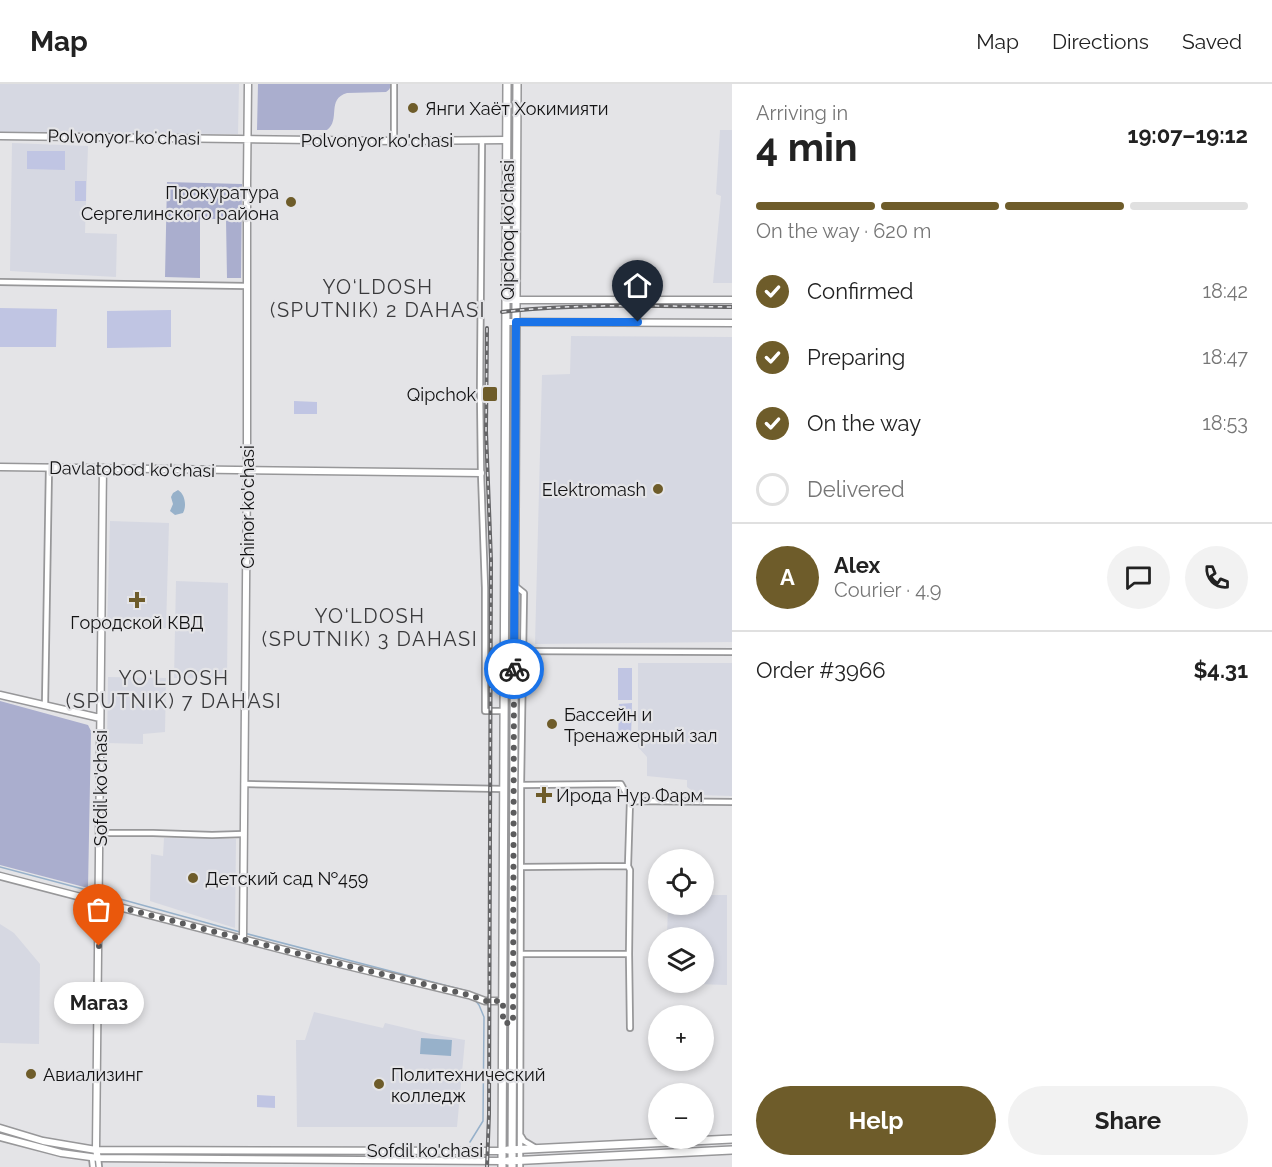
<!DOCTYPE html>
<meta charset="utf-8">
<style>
body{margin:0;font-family:Raleway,sans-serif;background:#f2f2f2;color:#222;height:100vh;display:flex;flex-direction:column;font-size:22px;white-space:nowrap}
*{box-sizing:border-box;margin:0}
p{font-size:20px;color:#767676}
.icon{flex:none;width:33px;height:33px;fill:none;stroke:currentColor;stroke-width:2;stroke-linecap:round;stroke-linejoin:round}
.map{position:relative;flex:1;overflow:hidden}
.drawer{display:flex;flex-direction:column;background:#fff;width:540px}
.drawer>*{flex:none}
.fabs{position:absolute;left:648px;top:765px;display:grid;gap:12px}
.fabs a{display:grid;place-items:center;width:66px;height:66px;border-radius:50%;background:#fff;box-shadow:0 3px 9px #0003;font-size:30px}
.pin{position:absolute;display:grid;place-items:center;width:51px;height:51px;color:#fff;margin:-62px -26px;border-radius:50% 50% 50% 0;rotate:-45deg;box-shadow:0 0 6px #0007}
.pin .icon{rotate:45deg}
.courier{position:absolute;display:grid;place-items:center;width:60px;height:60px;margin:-30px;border:4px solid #1a73e8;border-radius:50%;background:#fff;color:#222;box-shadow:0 2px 8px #0007}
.bubble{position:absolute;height:42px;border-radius:21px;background:#fff;box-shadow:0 3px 9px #0003;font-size:20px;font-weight:700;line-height:42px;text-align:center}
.headline em{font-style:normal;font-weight:700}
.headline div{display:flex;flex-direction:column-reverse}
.headline{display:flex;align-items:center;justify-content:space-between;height:102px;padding:0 24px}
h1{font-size:39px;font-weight:700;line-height:45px}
.bar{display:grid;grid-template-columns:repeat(4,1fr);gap:9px 6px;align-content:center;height:72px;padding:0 24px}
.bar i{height:8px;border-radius:4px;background:#e0e0e0}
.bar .selected{background:#6e5c2a}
.bar p{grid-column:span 4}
.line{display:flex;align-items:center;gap:15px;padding:0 24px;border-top:2px solid #e0e0e0}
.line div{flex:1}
.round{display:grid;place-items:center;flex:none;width:63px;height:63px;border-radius:32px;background:#f2f2f2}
ol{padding:0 24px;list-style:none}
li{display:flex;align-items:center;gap:18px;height:66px}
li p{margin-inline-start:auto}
li .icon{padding:6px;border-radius:50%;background:#6e5c2a;color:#fff;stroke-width:4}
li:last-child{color:#767676}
li i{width:33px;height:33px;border:3px solid #e0e0e0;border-radius:50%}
.cta{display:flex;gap:12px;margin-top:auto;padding:12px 24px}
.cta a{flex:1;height:69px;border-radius:36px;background:#6e5c2a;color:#fff;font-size:24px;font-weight:700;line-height:69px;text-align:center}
.cta a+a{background:#f2f2f2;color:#222}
header{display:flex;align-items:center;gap:36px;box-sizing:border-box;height:84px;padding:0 30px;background:#fff;border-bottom:2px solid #e0e0e0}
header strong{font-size:28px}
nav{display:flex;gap:33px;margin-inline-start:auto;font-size:21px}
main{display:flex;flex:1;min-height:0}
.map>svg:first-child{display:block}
</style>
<header>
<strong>Map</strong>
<nav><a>Map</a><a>Directions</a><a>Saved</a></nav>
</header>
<main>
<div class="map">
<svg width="732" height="1083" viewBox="0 0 732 1083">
<rect width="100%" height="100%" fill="#e4e4e7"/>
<!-- built -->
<path fill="#d6d8e2" d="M0 0H239L238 50 0 49Z
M720 46H732V199H713L721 112 716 110Z
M12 59 88 62 85 149 117 150 116 193 10 187Z
M571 252 732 253V558L535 560 542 291 570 290Z
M110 437 169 439 166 544 107 546Z
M176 497 228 499 227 595 174 594Z
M638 579H732V712L698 711 687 703V696L647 692V673L638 663Z
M108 593 166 594 165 648 143 650V660L107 659Z
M164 754 236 755 235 844 150 817 151 770 163 772Z
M704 811H727V901L665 899 704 898V854L667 853 668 821 704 820Z
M0 840 14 849 40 880 39 960 0 959Z
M314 928 383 944 385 939 431 950 465 956 457 1043H297L296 956H305Z"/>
<!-- green -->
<path fill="#c0c5e3" d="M27 67H65V86L27 85Z
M75 97H86V117H75Z
M0 224 57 225 56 263H0Z
M171 226V263L107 264V227Z
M294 317 317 318V330H294Z
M618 584H632V616H618Z
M632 619 631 656H618L619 620Z
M257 1011 275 1012V1024L257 1023Z"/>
<!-- forest -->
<path fill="#aaaece" d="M258 0H390C391 4 389 6 386 8L347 9C326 15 341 36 327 46H257Z
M167 98 242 100 241 194H227L226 135H200V194L165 193Z
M0 617 88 641 91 647 88 804 0 781Z"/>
<!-- water -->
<path fill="#97b1ca" d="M178 406C185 410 187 422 183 429L175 431 170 427 173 420 171 413 173 409Z
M421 954 452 956 451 972 420 970Z"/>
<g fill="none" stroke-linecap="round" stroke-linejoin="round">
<!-- stream -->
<path stroke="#97b1ca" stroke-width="1.5" d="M0 783 98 809
M102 810 240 848
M244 849 467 907 468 908
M470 1058 483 1037 484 933 479 921 475 916"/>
<!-- street casing -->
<g stroke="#979799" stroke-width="8">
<path id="street" d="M394 0V57
M482 56 480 307 481 389 485 504V627H504
M0 198 247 202
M514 501 524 509 521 701 520 1083
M514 567 732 568
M45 621 49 383
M244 700 504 705
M521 701 621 700 630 717 628 782
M630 717 732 718
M100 749H153L212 751 244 750
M521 870H629L630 786 628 782 521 783
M629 870 630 944
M521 1052 524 1057 534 1063
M92 1074 93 1083
M98 1074 99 1083"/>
</g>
<!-- secondary casing -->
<g stroke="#979799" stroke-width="9">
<path id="secondary" d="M0 52 394 57 507 56
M506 216H732
M506 238 732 239
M0 383 481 389
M0 611 100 634
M0 792 315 874 469 911 485 917H503
M243 855 247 386V98L248 0
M0 1044 43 1057 96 1066 502 1067
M0 1053 61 1069 98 1074 502 1077
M98 1074 96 1066C100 838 100 611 103 384"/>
</g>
<!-- primary casing -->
<g stroke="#979799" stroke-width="10">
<path id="primary" d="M508 1066 732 1055
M508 1077 732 1066
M502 1083 507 0
M512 1083 517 0"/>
</g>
<!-- street -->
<use href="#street" stroke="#fff" stroke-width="4.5"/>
<!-- secondary -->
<use href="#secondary" stroke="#fff" stroke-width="6"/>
<!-- primary -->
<use href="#primary" stroke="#fff" stroke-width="7"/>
<!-- rail casing -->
<g stroke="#656567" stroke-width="4">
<path id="rail" d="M502 228C578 219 655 222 732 223
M487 244 486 347 491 476 489 1030 487 1083"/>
</g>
<!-- rail -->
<use href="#rail" stroke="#e4e4e7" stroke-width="1.5" stroke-dasharray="4.5" stroke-linecap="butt"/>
</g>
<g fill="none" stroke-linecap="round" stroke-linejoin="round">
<!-- done -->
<path stroke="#5c5c5d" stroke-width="6" stroke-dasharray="0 10.8" d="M99 862 100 818 315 874 469 911 485 917H503V939H513L514 585"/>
<!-- route -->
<path stroke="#1a73e8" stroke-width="8" d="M514 585 516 238H638"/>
</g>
<!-- markers -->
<g fill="#6e5c2a" stroke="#e4e4e7" stroke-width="2">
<circle cx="413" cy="24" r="6"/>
<circle cx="291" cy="118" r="6"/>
<rect x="482" y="302" width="16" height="16" rx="3"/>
<circle cx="658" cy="405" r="6"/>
<path d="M134 507h6v6h6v6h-6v6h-6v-6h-6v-6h6z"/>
<circle cx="552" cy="640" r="6"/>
<path d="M541 702h6v6h6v6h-6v6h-6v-6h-6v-6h6z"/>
<circle cx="193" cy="794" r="6"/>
<circle cx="31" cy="990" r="6"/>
<circle cx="379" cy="1000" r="6"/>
</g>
<g text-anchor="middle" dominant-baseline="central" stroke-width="4.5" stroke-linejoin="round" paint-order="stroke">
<!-- poi labels -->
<g font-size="18" fill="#121213" stroke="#e4e4e7" text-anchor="start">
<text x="425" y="24">Янги Хаёт Хокимияти</text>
<text x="279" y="108" text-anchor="end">Прокуратура<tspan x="279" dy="21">Сергелинского района</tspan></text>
<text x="476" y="310" text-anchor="end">Qipchok</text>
<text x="646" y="405" text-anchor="end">Elektromash</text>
<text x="137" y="538" text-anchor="middle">Городской КВД</text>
<text x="564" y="630">Бассейн и<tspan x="564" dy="21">Тренажерный зал</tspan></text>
<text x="556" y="711">Ирода Нур Фарм</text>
<text x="205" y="794">Детский сад №459</text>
<text x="43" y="990">Авиализинг</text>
<text x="391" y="990">Политехнический<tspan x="391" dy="21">колледж</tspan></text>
</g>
<!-- street labels -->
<g font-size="18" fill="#121213" stroke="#e4e4e7">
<text transform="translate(124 53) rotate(1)">Polvonyor koʻchasi</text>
<text x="377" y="56">Polvonyor ko'chasi</text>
<text transform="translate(507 146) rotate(-90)">Qipchoq ko'chasi</text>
<text transform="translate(132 385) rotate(1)">Davlatobod ko'chasi</text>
<text transform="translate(247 423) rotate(-90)">Chinor ko'chasi</text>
<text transform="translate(100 704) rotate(-90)">Sofdil ko'chasi</text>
<text x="425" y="1066">Sofdil ko'chasi</text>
</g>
<!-- neighbourhood labels -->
<g font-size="20" letter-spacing="1.5" fill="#3a3a3c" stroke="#e4e4e7">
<text x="378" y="203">YO‘LDOSH<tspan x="378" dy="23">(SPUTNIK) 2 DAHASI</tspan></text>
<text x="370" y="532">YO‘LDOSH<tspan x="370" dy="23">(SPUTNIK) 3 DAHASI</tspan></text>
<text x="174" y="594">YO‘LDOSH<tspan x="174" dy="23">(SPUTNIK) 7 DAHASI</tspan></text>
</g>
</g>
</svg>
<div class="fabs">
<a><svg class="icon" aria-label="locate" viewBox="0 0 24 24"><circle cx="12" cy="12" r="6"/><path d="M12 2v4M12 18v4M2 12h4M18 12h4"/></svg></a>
<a><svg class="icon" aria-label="layers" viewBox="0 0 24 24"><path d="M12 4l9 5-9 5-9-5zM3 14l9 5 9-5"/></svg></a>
<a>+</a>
<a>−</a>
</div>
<div class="pin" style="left:99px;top:862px;background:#ea580c"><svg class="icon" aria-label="bag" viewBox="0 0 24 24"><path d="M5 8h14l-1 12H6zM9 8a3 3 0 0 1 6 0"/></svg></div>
<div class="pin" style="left:638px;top:238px;background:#1f2937"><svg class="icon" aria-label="home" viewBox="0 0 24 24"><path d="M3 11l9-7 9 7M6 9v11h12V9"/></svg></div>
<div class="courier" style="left:514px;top:585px"><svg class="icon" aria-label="bike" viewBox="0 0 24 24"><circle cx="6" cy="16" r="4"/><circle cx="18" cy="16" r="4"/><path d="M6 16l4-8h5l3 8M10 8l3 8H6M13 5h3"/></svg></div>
<div class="bubble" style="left:54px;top:898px;width:90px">Магаз</div>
</div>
<section class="drawer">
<div class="headline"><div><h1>4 min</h1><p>Arriving in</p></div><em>19:07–19:12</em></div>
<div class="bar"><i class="selected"></i><i class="selected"></i><i class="selected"></i><i></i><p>On the way · 620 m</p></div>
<ol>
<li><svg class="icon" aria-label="check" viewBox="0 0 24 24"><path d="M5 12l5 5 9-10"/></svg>Confirmed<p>18:42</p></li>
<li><svg class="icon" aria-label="check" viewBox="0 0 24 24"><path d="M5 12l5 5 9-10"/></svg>Preparing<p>18:47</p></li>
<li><svg class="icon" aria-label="check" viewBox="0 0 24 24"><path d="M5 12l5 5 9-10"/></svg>On the way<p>18:53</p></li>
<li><i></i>Delivered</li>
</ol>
<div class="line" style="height:108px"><b class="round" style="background:#6e5c2a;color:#fff">A</b><div><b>Alex</b><p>Courier · 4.9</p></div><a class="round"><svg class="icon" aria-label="chat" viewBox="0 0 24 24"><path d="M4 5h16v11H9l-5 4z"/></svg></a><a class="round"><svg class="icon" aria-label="phone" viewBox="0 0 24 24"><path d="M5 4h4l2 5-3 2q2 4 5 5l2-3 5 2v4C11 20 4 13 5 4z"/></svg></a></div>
<div class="line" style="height:78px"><div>Order #3966</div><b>$4.31</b></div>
<div class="cta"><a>Help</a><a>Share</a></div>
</section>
</main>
